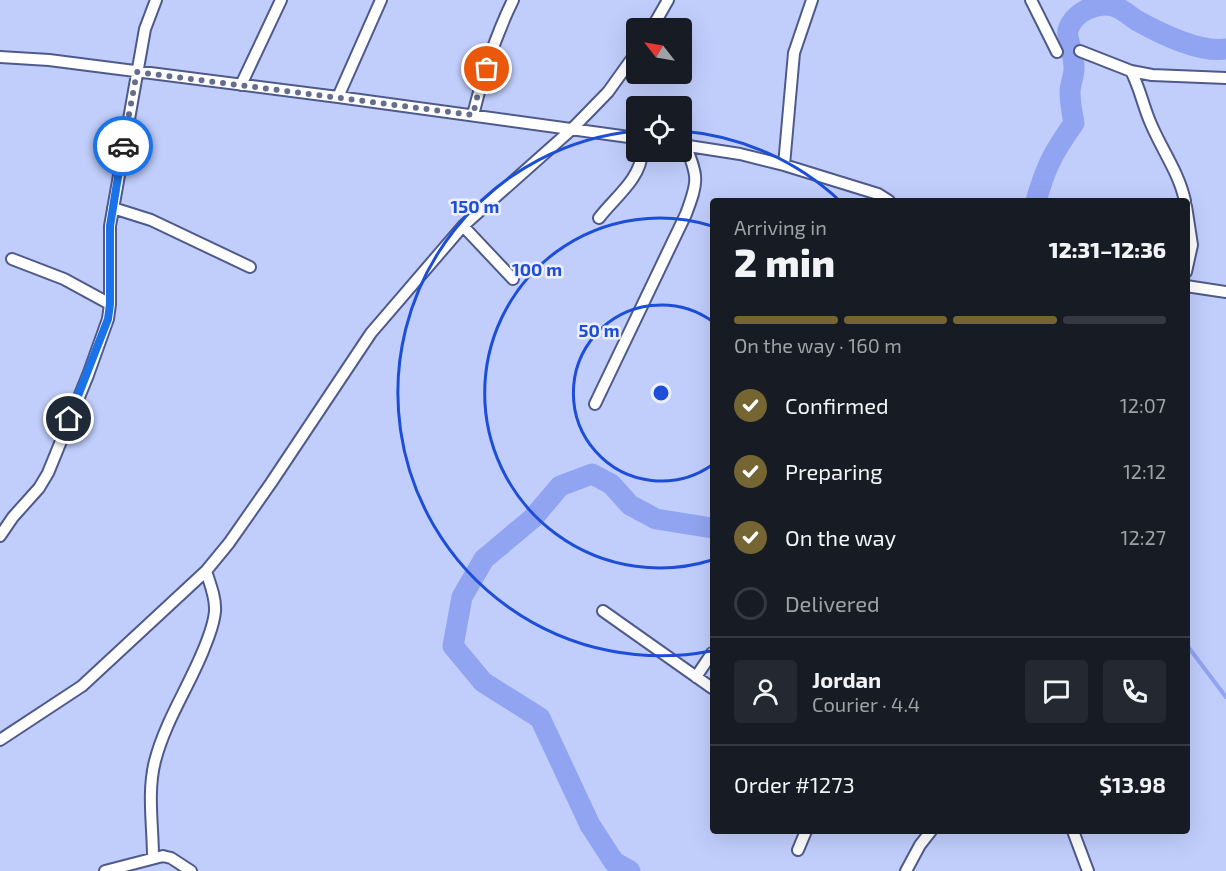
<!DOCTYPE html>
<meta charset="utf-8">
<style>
body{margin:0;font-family:"Exo 2",sans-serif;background:#242831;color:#f1f3f6;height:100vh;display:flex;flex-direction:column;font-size:22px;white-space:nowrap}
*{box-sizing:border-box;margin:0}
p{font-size:20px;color:#9ea1a6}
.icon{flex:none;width:33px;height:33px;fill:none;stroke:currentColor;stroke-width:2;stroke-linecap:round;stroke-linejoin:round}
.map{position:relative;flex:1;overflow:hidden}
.drawer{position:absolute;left:710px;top:198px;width:480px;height:636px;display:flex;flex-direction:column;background:#171b24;border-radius:6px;box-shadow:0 6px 24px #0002}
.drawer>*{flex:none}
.needle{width:39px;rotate:301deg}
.buttons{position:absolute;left:626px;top:18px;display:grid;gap:12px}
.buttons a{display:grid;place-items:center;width:66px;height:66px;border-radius:6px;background:#171b24;box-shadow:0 6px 24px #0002;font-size:30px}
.pin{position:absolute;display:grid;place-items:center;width:51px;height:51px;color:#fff;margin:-26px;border:3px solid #fff;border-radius:50%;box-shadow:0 2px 6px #0007}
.courier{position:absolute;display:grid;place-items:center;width:60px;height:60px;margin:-30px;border:4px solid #1a73e8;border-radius:50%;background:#fff;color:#222;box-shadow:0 2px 8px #0007}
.overview em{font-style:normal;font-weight:800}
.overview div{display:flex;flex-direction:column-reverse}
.overview{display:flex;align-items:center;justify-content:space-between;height:102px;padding:0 24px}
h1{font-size:39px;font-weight:800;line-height:45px}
.bar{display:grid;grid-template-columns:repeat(4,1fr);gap:9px 6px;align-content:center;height:72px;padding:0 24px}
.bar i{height:8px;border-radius:4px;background:#363941}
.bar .selected{background:#756533}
.bar p{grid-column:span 4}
.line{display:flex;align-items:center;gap:15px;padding:0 24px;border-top:2px solid #363941}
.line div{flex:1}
.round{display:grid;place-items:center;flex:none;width:63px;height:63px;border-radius:6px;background:#242831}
ol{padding:0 24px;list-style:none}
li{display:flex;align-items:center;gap:18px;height:66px}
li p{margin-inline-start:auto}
li .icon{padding:6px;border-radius:50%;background:#756533;color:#fff;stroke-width:4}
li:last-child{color:#9ea1a6}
li i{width:33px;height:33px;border:3px solid #363941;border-radius:50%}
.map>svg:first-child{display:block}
</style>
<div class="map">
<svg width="1226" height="871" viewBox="0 0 1226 871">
<rect width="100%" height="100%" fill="#c1cefc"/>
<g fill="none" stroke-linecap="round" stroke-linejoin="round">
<!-- stream -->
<path stroke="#91a4f1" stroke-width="4" d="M1186 577 1188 578 1186 581
M1186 644 1226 697"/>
<!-- river -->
<path stroke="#91a4f1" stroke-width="21" d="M1036 201C1046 166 1053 153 1074 123 1072 113 1070 102 1070 92 1070 84 1074 77 1074 69 1075 56 1066 39 1068 30 1074 12 1096 2 1113 6 1121 8 1129 15 1136 20 1159 33 1200 53 1226 49
M630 871 614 862 590 825 540 718 483 682 453 646 462 597 484 559 533 518 560 486 592 474 611 484 630 505 656 519 712 528"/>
<!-- minor casing -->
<g stroke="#4e5a8c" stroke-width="14">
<path id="minor" d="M1031 0 1057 52
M652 28 668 0
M1080 51 1131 71 1152 75 1226 78
M0 57 49 60 338 97 636 138
M1131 71C1140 88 1143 106 1151 124 1162 150 1179 173 1185 201
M241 85 281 0
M338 97 381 0
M473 115C482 78 496 35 513 0
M682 145 740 154 784 165 878 194 889 201
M784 165 794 53 812 0
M1186 206 1192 245 1186 272
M113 208 151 220 250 267
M599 218C614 198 641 179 642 152
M463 226 513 279
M12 259 64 279 110 304
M1186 286 1226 292
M595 404 686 214C698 182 699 177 685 145
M0 536 13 517 39 488 48 473 88 375 108 319 110 304V226L145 29 156 0
M603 611 712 688
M696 677 712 653
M0 740 82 686 206 571 229 543 271 483 371 333 463 226 572 129 608 92 636 53
M1073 831 1088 871
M798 850 806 831
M153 857C153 826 147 792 155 761 165 722 188 688 203 651 208 639 214 625 215 611 216 598 210 584 206 571
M105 871 163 856 171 858 191 871
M906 871 920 845 931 831"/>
</g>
<!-- minor -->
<use href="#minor" stroke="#fff" stroke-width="10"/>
</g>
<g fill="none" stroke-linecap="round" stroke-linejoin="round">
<!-- done -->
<path stroke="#656e8c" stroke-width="6" stroke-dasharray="0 10.8" d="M123 146 137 72 473 115 479 89 487 69"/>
<!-- route -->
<path stroke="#1a73e8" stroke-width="8" d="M69 419 108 319 110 304V226L123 146"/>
</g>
<!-- distance rings -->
<g fill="none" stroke="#1d4ed8" stroke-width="3">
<path d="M712 465A88 88 0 1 1 712 321"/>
<path d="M712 560A175 175 0 1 1 712 226"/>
<path d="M711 651A263 263 0 1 1 636 131M682 131A263 263 0 0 1 840 201"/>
</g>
<circle cx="661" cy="393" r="9" fill="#1d4ed8" stroke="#edf0fc" stroke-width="3"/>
<g font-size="18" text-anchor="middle" font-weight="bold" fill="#1d4ed8" stroke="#edf0fc" stroke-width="5" stroke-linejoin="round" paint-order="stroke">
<text x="475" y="213">150 m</text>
<text x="537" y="276">100 m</text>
<text x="599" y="337">50 m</text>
</g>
</svg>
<div class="buttons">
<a><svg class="needle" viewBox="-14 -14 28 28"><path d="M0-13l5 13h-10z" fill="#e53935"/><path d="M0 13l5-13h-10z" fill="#9ea1a6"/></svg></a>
<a><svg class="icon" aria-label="locate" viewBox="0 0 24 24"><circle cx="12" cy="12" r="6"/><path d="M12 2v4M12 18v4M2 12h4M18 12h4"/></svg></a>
</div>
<div class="pin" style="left:487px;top:69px;background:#ea580c"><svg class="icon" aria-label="bag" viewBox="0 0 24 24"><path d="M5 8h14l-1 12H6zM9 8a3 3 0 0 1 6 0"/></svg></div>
<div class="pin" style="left:69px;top:419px;background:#1f2937"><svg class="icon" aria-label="home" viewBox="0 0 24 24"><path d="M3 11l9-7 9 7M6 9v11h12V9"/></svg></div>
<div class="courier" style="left:123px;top:146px"><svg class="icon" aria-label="car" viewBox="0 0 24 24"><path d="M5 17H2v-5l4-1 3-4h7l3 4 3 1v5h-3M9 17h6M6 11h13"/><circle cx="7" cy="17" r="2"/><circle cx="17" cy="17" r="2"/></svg></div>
<section class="drawer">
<div class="overview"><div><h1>2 min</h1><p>Arriving in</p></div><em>12:31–12:36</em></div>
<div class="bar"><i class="selected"></i><i class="selected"></i><i class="selected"></i><i></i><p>On the way · 160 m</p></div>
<ol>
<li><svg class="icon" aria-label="check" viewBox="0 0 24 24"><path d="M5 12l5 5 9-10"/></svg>Confirmed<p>12:07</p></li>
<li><svg class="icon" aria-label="check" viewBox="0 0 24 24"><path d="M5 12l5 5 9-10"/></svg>Preparing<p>12:12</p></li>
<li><svg class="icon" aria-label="check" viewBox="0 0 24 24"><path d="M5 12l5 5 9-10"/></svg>On the way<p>12:27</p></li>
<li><i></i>Delivered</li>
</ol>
<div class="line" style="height:108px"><a class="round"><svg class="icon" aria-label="person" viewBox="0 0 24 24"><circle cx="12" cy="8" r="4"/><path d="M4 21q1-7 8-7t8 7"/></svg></a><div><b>Jordan</b><p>Courier · 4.4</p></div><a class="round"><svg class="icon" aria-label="chat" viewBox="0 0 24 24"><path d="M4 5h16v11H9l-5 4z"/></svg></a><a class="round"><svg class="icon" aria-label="phone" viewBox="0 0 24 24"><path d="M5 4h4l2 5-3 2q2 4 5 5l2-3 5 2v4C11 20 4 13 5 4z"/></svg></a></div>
<div class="line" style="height:78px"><div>Order #1273</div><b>$13.98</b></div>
</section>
</div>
